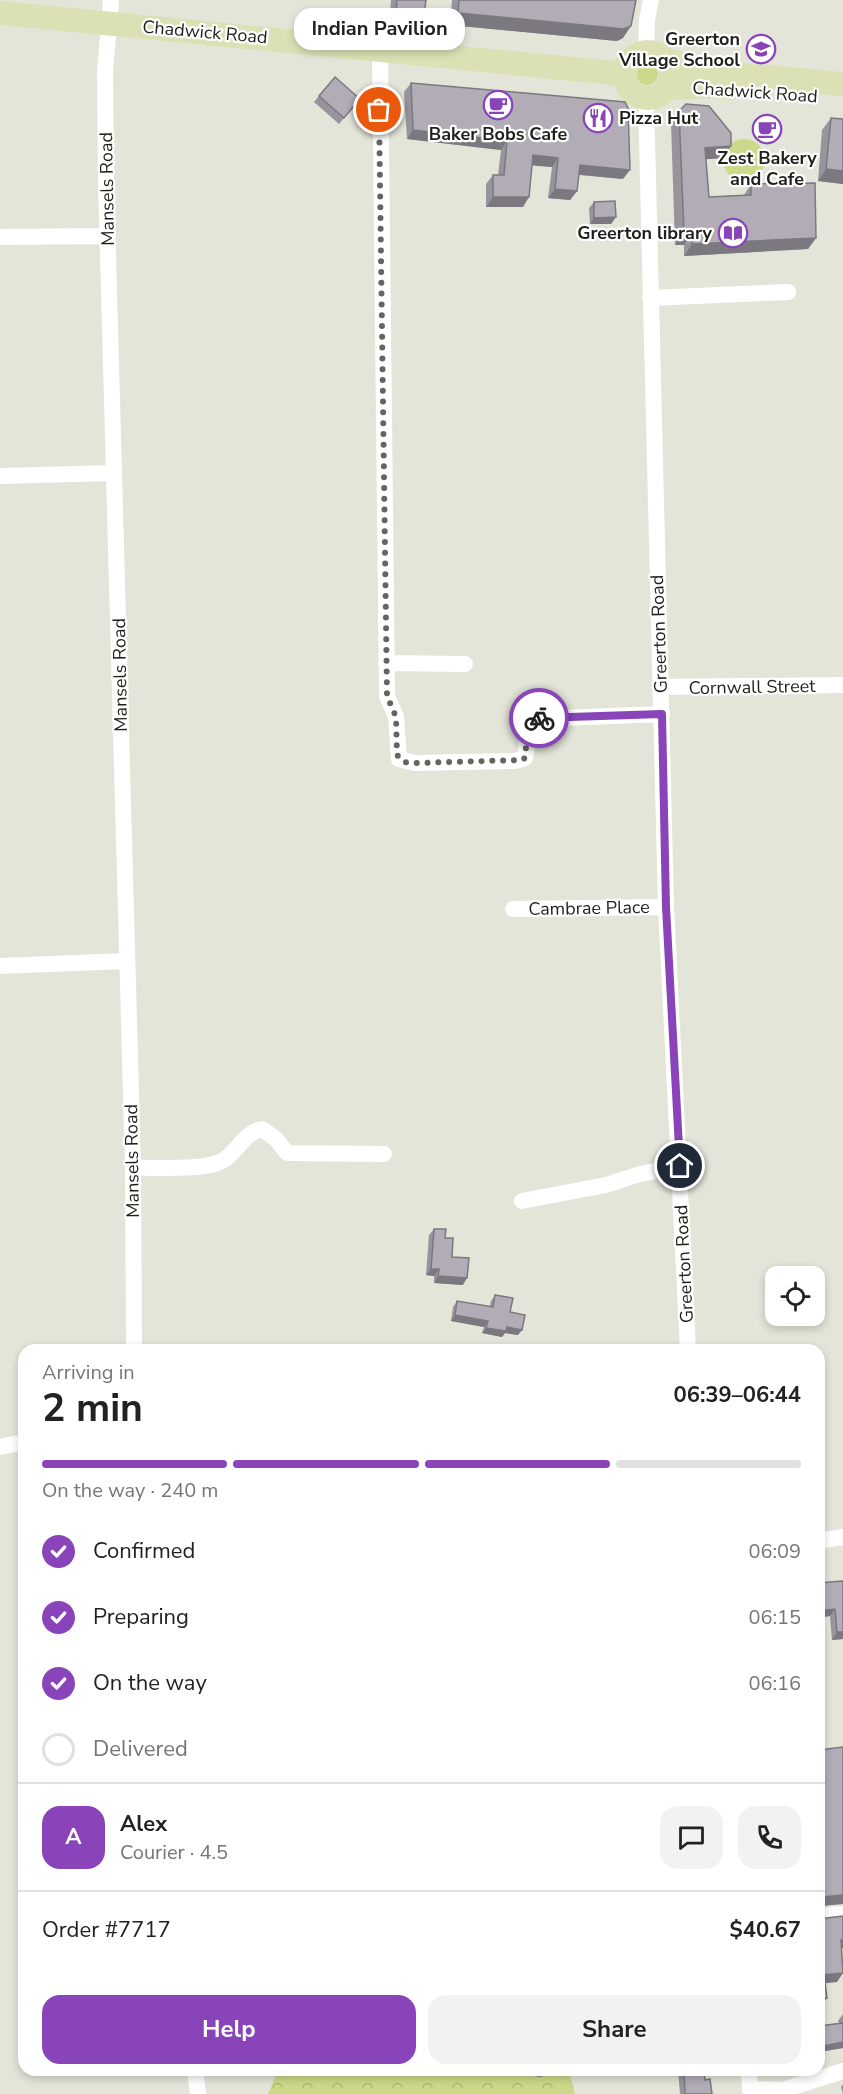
<!DOCTYPE html>
<meta charset="utf-8">
<style>
body{margin:0;font-family:"Nunito Sans",sans-serif;background:#f2f2f2;color:#222;height:100vh;display:flex;flex-direction:column;font-size:22px;white-space:nowrap}
*{box-sizing:border-box;margin:0}
p{font-size:20px;color:#767676}
.icon{flex:none;width:33px;height:33px;fill:none;stroke:currentColor;stroke-width:2;stroke-linecap:round;stroke-linejoin:round}
.map{position:relative;flex:1;overflow:hidden}
.details{position:absolute;left:18px;top:1344px;width:807px;height:732px;display:flex;flex-direction:column;background:#fff;border-radius:18px;box-shadow:0 3px 9px #0003}
.details>*{flex:none}
.buttons{position:absolute;left:765px;top:1266px;display:grid;gap:12px}
.buttons a{display:grid;place-items:center;width:60px;height:60px;border-radius:12px;background:#fff;box-shadow:0 3px 9px #0003;font-size:30px}
.pin{position:absolute;display:grid;place-items:center;width:51px;height:51px;color:#fff;margin:-26px;border:3px solid #fff;border-radius:50%;box-shadow:0 2px 6px #0007}
.courier{position:absolute;display:grid;place-items:center;width:60px;height:60px;margin:-30px;border:4px solid #8844b8;border-radius:50%;background:#fff;color:#222;box-shadow:0 2px 8px #0007}
.bubble{position:absolute;height:42px;border-radius:18px;background:#fff;box-shadow:0 3px 9px #0003;font-size:20px;font-weight:700;line-height:42px;text-align:center}
.overview em{font-style:normal;font-weight:700}
.overview div{display:flex;flex-direction:column-reverse}
.overview{display:flex;align-items:center;justify-content:space-between;height:102px;padding:0 24px}
h1{font-size:39px;font-weight:700;line-height:45px}
.bar{display:grid;grid-template-columns:repeat(4,1fr);gap:9px 6px;align-content:center;height:72px;padding:0 24px}
.bar i{height:8px;border-radius:4px;background:#e0e0e0}
.bar .active{background:#8844b8}
.bar p{grid-column:span 4}
.line{display:flex;align-items:center;gap:15px;padding:0 24px;border-top:2px solid #e0e0e0}
.line div{flex:1}
.round{display:grid;place-items:center;flex:none;width:63px;height:63px;border-radius:18px;background:#f2f2f2}
ol{padding:0 24px;list-style:none}
li{display:flex;align-items:center;gap:18px;height:66px}
li p{margin-inline-start:auto}
li .icon{padding:6px;border-radius:50%;background:#8844b8;color:#fff;stroke-width:4}
li:last-child{color:#767676}
li i{width:33px;height:33px;border:3px solid #e0e0e0;border-radius:50%}
.cta{display:flex;gap:12px;margin-top:auto;padding:12px 24px}
.cta a{flex:1;height:69px;border-radius:18px;background:#8844b8;color:#fff;font-size:24px;font-weight:700;line-height:69px;text-align:center}
.cta a+a{background:#f2f2f2;color:#222}
.map>svg:first-child{display:block}
</style>
<div class="map">
<svg width="843" height="2094" viewBox="0 0 843 2094">
<defs>
<pattern id="forest-crowns" width="20" height="18" patternUnits="userSpaceOnUse" patternTransform="scale(1.5)"><rect width="20" height="18" fill="#ccd98a"/><path d="M2 6a3 3 0 1 1 6 0M12 15a3 3 0 1 1 6 0" fill="none" stroke="#afba76"/></pattern>
</defs>
<rect width="100%" height="100%" fill="#e3e5d9"/>
<!-- green -->
<path fill="#ccd98a" d="M636 74a11 11 0 1 1 22 0a11 11 0 1 1-22 0Z
M723 160a21 21 0 1 1 42 0a21 21 0 1 1-42 0Z"/>
<!-- forest -->
<path fill="url(#forest-crowns)" d="M278 2070H569L575 2094H268Z"/>
<g fill="none" stroke-linecap="round" stroke-linejoin="round">
<!-- street -->
<path stroke="#fff" stroke-width="16" d="M111 0 105 71 106 182 133 1168 134 1350
M380 49 387 696 396 717 399 759 415 763 515 761 525 758C529 744 524 728 537 719L662 714
M646 52 647 20 651 0
M646 98 666 907 688 1350
M0 237 108 236
M650 298 788 292
M0 476 112 473
M386 663 465 664
M661 687 843 685
M513 909 666 907
M0 966 126 961
M133 1168C155 1167 204 1171 222 1161 238 1152 243 1133 262 1129L276 1139 287 1153 384 1154
M522 1201 606 1185 640 1174 680 1166
M0 1447 24 1442
M819 1541 843 1537
M819 1916 843 1914
M195 2070 198 2094
M748 2070 751 2094
M750 2089 783 2090 843 2071"/>
<!-- secondary -->
<path stroke="#dce1b5" stroke-width="24" d="M0 13 625 74
M625 75a23 23 0 1 1 46 0a23 23 0 1 1-46 0Z
M665 60 713 72 843 84
M666 88 712 86 733 88"/>
</g>
<!-- wall -->
<path fill="#98949d" d="M391 0H426L424 16 418 26 389 23Z
M452 0H636L623 38 617 41 450 25Z
M411 83 623 179 579 175 577 191 570 200 548 198 552 167 532 165 523 207H486V184L493 175H498L501 150 407 139 404 92Z
M319 96 360 99 339 124 314 102Z
M679 111 731 146 723 158 706 159 709 197 744 195 751 184 816 238 808 249 684 256V245H675L671 123Z
M831 118 843 119V184L818 181 822 130Z
M594 202 616 217 611 224H590L589 208Z
M434 1229 445 1238 463 1285 434 1283V1276L426 1275 429 1235Z
M495 1295 510 1312 518 1335 505 1333 502 1337 482 1333 484 1327 451 1321 453 1307 457 1301 490 1306 491 1301Z
M843 1581V1639L832 1640 830 1616Z
M819 1750 843 1904 819 1906Z
M843 2014V2048L819 2052V2026L839 2023 838 2021Z
M536 2070H562L559 2074 537 2077Z
M678 2070H704L705 2080 712 2094H680Z
M843 2084V2094L841 2087Z"/>
<!-- shaded-wall -->
<path fill="#7c787f" d="M458 13 631 26 623 38 617 41 450 25Z
M396 14 424 16 418 26 389 23Z
M413 130 507 141 501 150 407 139Z
M731 146 723 158 696 160 705 148Z
M533 155 558 158 552 167 526 165Z
M580 165 630 170 623 179 573 174Z
M826 169 843 171V184L818 181Z
M555 189 577 191 570 200 548 198Z
M493 197H529L523 207H486Z
M616 217 611 224H590L594 218Z
M684 233H692L684 245H675Z
M816 238 808 249 684 256 692 244Z
M431 1269H439L434 1276 426 1275Z
M438 1276 467 1278 463 1285 434 1283Z
M455 1315 488 1321 484 1327 451 1321Z
M507 1327 522 1330 518 1335 505 1333 502 1337 482 1333 486 1328Z
M835 1609 830 1616 819 1618V1611Z
M837 1632H843V1639L832 1640Z
M843 1895V1904L819 1906V1902L822 1897Z
M841 1940H843V1948L834 1949Z
M843 1973 837 1982 819 1984 824 1975Z
M827 1998 820 2007H819V1999Z
M843 2042V2048L819 2052V2047Z
M542 2070H562L559 2074 537 2077Z"/>
<!-- building -->
<path fill="#b1acb6" stroke="#7c787f" stroke-width="1.5" d="M397 0H426L424 16 396 14Z
M459 0H636L631 26 624 29 458 13Z
M335 77 360 99 344 118 319 96Z
M411 83 625 102 628 108 630 170 580 165 577 191 555 189 558 158 533 155 529 197H493V175H504L507 141 413 130Z
M686 104 709 106 731 133V146L705 148 709 197 751 195V184L815 183 816 238 692 244V233H684L679 111Z
M831 118 843 119V171L826 169Z
M615 201 616 217 594 218V202Z
M434 1229H446L445 1238H453L452 1257 469 1258 467 1278 438 1276 439 1269H431Z
M495 1295 513 1298 510 1312 525 1315 522 1330 507 1327 506 1331 486 1328 488 1321 455 1315 457 1301 493 1307Z
M843 1581V1632H837L835 1609 819 1611V1583Z
M819 1659H820L822 1676 819 1677Z
M843 1747V1895L822 1897 819 1871V1750Z
M843 1916V1940H841L843 1973 824 1975 827 1998 819 1999V1919Z
M843 2023V2042L819 2047V2026Z
M684 2070H704L705 2080 710 2079 712 2094H685Z"/>
<g fill="none" stroke-linecap="round" stroke-linejoin="round">
<!-- done -->
<path stroke="#64655e" stroke-width="6" stroke-dasharray="0 10.8" d="M379 110 387 696 396 717 397 755 404 762 415 763 522 760 525 758 527 736 533 721 539 718"/>
<!-- route -->
<path stroke="#8844b8" stroke-width="8" d="M539 718 662 714 666 907 680 1166"/>
</g>
<!-- icons -->
<defs>
<g id="school-ring" transform="scale(1.5)"><circle r="9.5" fill="#fff" stroke="#8844b8" stroke-width="1.5"/><path d="M0-5L7-2L0 1L-7-2ZM-4 1L0 2.5L4 1V4Q0 6-4 4Z" fill="#8844b8"/></g>
<g id="cafe-ring" transform="scale(1.5)"><circle r="9.5" fill="#fff" stroke="#8844b8" stroke-width="1.5"/><path d="M-5.5-4.5H6V0H3Q3 3.5 0 3.5H-2.5Q-5.5 3.5-5.5 0ZM3-3.2v2h1.7v-2ZM-6 4.5H4V6H-6Z" fill="#8844b8"/></g>
<g id="restaurant-ring" transform="scale(1.5)"><circle r="9.5" fill="#fff" stroke="#8844b8" stroke-width="1.5"/><path d="M-5-6h1v4h1v-4h1v4h1v-4h1v5L-1.5 .5V6h-2V.5L-5-1ZM5-6V6H3V1.5H1.5Q1.5-4 5-6Z" fill="#8844b8"/></g>
<g id="library-ring" transform="scale(1.5)"><circle r="9.5" fill="#fff" stroke="#8844b8" stroke-width="1.5"/><path d="M-6-4Q-3-5.5-.7-3.5V5Q-3 3-6 4ZM6-4Q3-5.5 .7-3.5V5Q3 3 6 4Z" fill="#8844b8"/></g>
</defs>
<g fill-rule="evenodd">
<use href="#school-ring" x="761" y="49"/>
<use href="#cafe-ring" x="498" y="105"/>
<use href="#restaurant-ring" x="598" y="118"/>
<use href="#cafe-ring" x="767" y="129"/>
<use href="#library-ring" x="733" y="233"/>
</g>
<g text-anchor="middle" dominant-baseline="central" stroke-width="4.5" stroke-linejoin="round" paint-order="stroke">
<!-- street labels -->
<g font-size="18" fill="#1f201b" stroke="#fff">
<text transform="translate(205 32) rotate(5)">Chadwick Road</text>
<text transform="translate(755 92) rotate(4)">Chadwick Road</text>
<text transform="translate(107 189) rotate(-91)">Mansels Road</text>
<text transform="translate(659 634) rotate(-92)">Greerton Road</text>
<text transform="translate(120 675) rotate(-91)">Mansels Road</text>
<text transform="translate(752 687) rotate(-1)">Cornwall Street</text>
<text transform="translate(589 908) rotate(-1)">Cambrae Place</text>
<text transform="translate(132 1161) rotate(-91)">Mansels Road</text>
<text transform="translate(684 1264) rotate(-93)">Greerton Road</text>
</g>
<!-- poi labels -->
<g font-size="18" font-weight="bold" fill="#1f201b" stroke="#fff" text-anchor="end">
<text x="740" y="39">Greerton<tspan x="740" dy="21">Village School</tspan></text>
<text x="619" y="118" text-anchor="start">Pizza Hut</text>
<text x="498" y="134" text-anchor="middle">Baker Bobs Cafe</text>
<text x="767" y="158" text-anchor="middle">Zest Bakery<tspan x="767" dy="21">and Cafe</tspan></text>
<text x="712" y="233">Greerton library</text>
</g>
</g>
</svg>
<div class="buttons">
<a><svg class="icon" aria-label="locate" viewBox="0 0 24 24"><circle cx="12" cy="12" r="6"/><path d="M12 2v4M12 18v4M2 12h4M18 12h4"/></svg></a>
</div>
<div class="pin" style="left:379px;top:110px;background:#ea580c"><svg class="icon" aria-label="bag" viewBox="0 0 24 24"><path d="M5 8h14l-1 12H6zM9 8a3 3 0 0 1 6 0"/></svg></div>
<div class="pin" style="left:680px;top:1166px;background:#1f2937"><svg class="icon" aria-label="home" viewBox="0 0 24 24"><path d="M3 11l9-7 9 7M6 9v11h12V9"/></svg></div>
<div class="courier" style="left:539px;top:718px"><svg class="icon" aria-label="bike" viewBox="0 0 24 24"><circle cx="6" cy="16" r="4"/><circle cx="18" cy="16" r="4"/><path d="M6 16l4-8h5l3 8M10 8l3 8H6M13 5h3"/></svg></div>
<div class="bubble" style="left:294px;top:8px;width:171px">Indian Pavilion</div>
<section class="details">
<div class="overview"><div><h1>2 min</h1><p>Arriving in</p></div><em>06:39–06:44</em></div>
<div class="bar"><i class="active"></i><i class="active"></i><i class="active"></i><i></i><p>On the way · 240 m</p></div>
<ol>
<li><svg class="icon" aria-label="check" viewBox="0 0 24 24"><path d="M5 12l5 5 9-10"/></svg>Confirmed<p>06:09</p></li>
<li><svg class="icon" aria-label="check" viewBox="0 0 24 24"><path d="M5 12l5 5 9-10"/></svg>Preparing<p>06:15</p></li>
<li><svg class="icon" aria-label="check" viewBox="0 0 24 24"><path d="M5 12l5 5 9-10"/></svg>On the way<p>06:16</p></li>
<li><i></i>Delivered</li>
</ol>
<div class="line" style="height:108px"><b class="round" style="background:#8844b8;color:#fff">A</b><div><b>Alex</b><p>Courier · 4.5</p></div><a class="round"><svg class="icon" aria-label="chat" viewBox="0 0 24 24"><path d="M4 5h16v11H9l-5 4z"/></svg></a><a class="round"><svg class="icon" aria-label="phone" viewBox="0 0 24 24"><path d="M5 4h4l2 5-3 2q2 4 5 5l2-3 5 2v4C11 20 4 13 5 4z"/></svg></a></div>
<div class="line" style="height:78px"><div>Order #7717</div><b>$40.67</b></div>
<div class="cta"><a>Help</a><a>Share</a></div>
</section>
</div>
